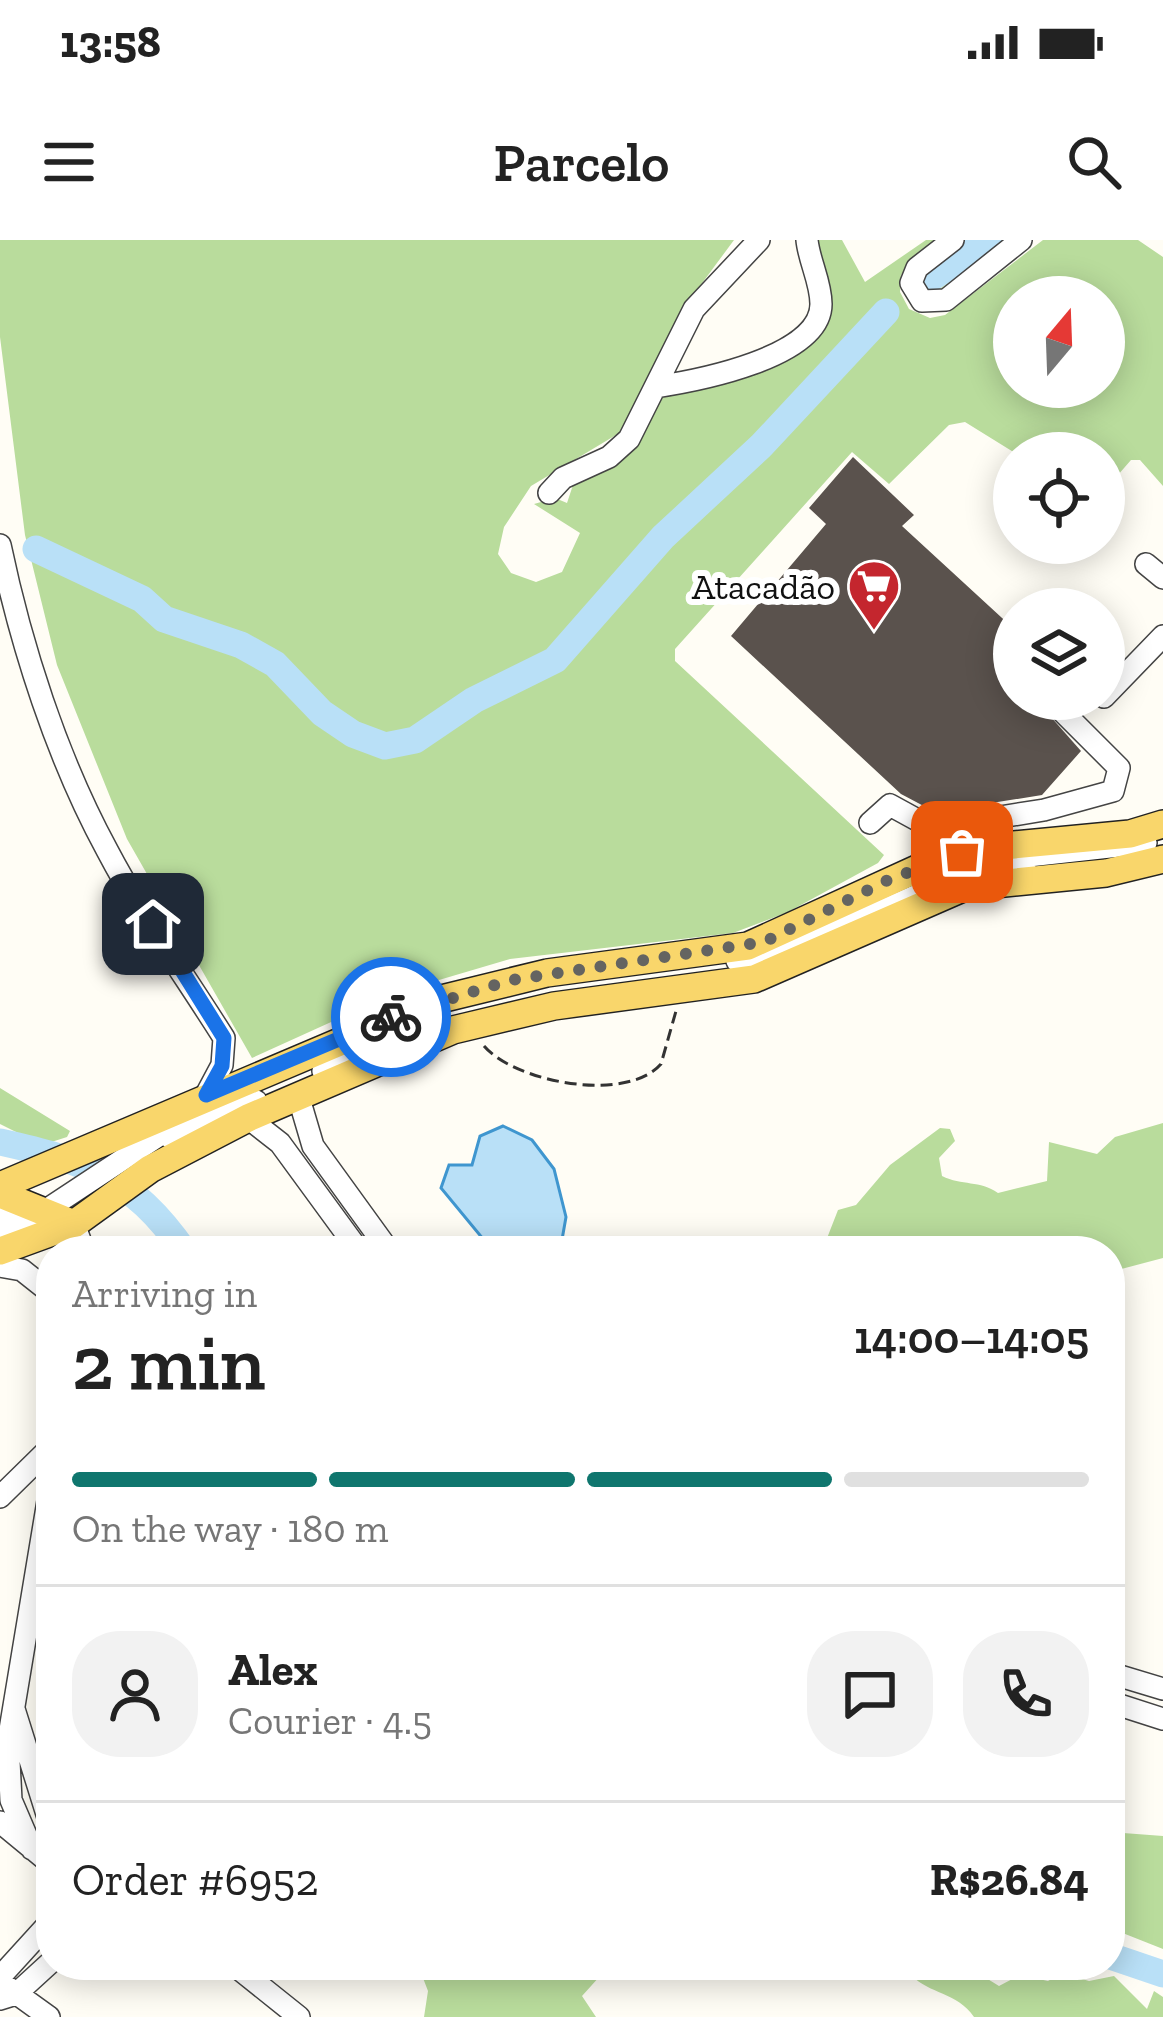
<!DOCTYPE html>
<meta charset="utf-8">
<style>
body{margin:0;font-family:"Zilla Slab",serif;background:#f2f2f2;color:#222;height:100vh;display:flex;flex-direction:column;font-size:45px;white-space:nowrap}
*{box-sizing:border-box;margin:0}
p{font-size:39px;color:#767676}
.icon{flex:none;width:66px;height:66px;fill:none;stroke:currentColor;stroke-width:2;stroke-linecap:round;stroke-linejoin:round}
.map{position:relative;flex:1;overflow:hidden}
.sheet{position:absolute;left:36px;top:996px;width:1089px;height:744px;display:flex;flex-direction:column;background:#fff;border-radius:48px;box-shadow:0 6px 30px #0003}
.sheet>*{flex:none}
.needle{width:78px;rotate:19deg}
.buttons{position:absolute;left:993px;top:36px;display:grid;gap:24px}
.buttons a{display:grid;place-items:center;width:132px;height:132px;border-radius:50%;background:#fff;box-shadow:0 6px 30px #0003;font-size:60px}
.pin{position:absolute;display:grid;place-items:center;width:102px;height:102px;color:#fff;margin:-51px;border-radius:24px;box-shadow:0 6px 18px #0006}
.courier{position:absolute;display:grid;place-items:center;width:120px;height:120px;margin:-60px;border:9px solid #1a73e8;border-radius:50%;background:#fff;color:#222;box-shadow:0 3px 15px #0007}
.head em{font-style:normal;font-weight:600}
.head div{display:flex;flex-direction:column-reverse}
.head{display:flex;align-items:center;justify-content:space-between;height:204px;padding:0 36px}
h1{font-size:78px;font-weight:600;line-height:90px}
.bar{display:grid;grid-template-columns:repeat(4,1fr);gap:18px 12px;align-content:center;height:144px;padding:0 36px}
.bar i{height:15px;border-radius:9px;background:#e0e0e0}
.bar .current{background:#0f766e}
.bar p{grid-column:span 4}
.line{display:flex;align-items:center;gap:30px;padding:0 36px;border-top:3px solid #e0e0e0}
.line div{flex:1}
.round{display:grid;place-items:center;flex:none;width:126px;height:126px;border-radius:48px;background:#f2f2f2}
.status{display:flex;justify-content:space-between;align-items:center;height:84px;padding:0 60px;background:#fff;direction:ltr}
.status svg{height:33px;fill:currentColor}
header{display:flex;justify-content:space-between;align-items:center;height:156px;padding:0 36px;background:#fff;font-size:54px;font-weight:600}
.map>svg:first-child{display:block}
</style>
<div class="status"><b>13:58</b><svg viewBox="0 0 49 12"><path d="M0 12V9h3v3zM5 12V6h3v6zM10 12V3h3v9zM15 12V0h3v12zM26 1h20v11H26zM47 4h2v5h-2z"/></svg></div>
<header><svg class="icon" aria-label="menu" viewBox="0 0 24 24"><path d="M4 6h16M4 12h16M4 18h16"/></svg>Parcelo<svg class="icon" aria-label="search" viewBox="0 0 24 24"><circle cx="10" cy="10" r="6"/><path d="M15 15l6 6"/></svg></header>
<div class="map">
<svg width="1163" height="1777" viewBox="0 0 1163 1777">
<rect width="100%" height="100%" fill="#fffdf5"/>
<!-- green -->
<path fill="#d5ebbd" d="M967 0H1012L944 53 935 51 926 37Z"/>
<!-- forest -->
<path fill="#b9dc9c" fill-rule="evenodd" d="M0 0H734L697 50 621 192 531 246 504 287 498 314 511 333 536 342 562 332 580 293 534 264 555 258 567 263 575 239 664 154 749 136 816 90 812 0H842L865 42 926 0H941L901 35 900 52 909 69 930 78 945 75 1043 0H1138L1163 17V246L1140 220H1131L1104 251V213H1015L965 182 949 185 889 244 852 212 675 409V421L884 615 878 623 788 672 733 693 510 719 395 753 252 818 127 599 57 425 25 295 0 97ZM1014 57H1104V147H1014Z
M0 848 70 891 67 897 42 905 0 884Z
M1163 883V1018L1110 1032V1011H822L838 970 856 965 890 925 940 888 950 889 955 901 939 918 942 936C962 946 980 940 998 953L1047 941 1049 902 1097 914 1115 897Z
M1110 1592 1163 1596V1709L1110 1688Z
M418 1725H610L582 1756 596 1777H424L428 1751Z
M965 1725 999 1746 1020 1735 1048 1741 1062 1733 1089 1741 1114 1736 1147 1769 1154 1751 1163 1757V1777H974C957 1752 929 1754 911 1735L916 1727Z"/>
<!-- water -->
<path fill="#b9e0f7" stroke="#3f96cf" stroke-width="3" d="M503 886 532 900 554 929 566 977 560 1011H493L441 948 449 925H472L480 896Z"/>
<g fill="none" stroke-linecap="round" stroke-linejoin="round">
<!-- river -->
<path stroke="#b9e0f7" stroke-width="27" d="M925 42 990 0
M36 309 142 359 164 379 241 405 275 424 322 473 353 494 385 506 415 500 474 460 555 420 663 297 761 206 886 72
M0 902C85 921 132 936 184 1011
M1110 1716 1163 1734"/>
</g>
<!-- building -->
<path fill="#5a524d" d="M853 217 914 275 902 286 1014 389V417L1003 429 1014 440V459H1035L1081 511 1042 555 935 572 901 554 731 396 826 284 809 268Z"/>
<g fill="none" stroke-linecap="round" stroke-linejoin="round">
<!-- minor casing -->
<g stroke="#444" stroke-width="24">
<path id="minor" d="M953 0 917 28 911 43 922 61 946 60 1021 0
M655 147C695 141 821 118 821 64 821 42 809 21 807 0
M549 253 563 238 609 217 629 199 694 69 759 0
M0 305C21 406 57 518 107 610 141 675 185 736 224 798L222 825 206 855
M1146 324 1163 338
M1104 457 1163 396
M870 583 890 565 932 588 1044 570 1113 551 1119 528 1050 459
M1010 618 1146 603
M867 677 959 637 1025 628
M737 721 785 707 851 672
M323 831 422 790
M298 855 313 906 389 1011
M248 878 280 903 359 1011
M169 897 256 861
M0 976 35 971
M74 984 84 1011
M0 993 31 980 181 881
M0 1026 22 1030 51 1053
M0 1257 51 1207
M1110 1433 1163 1449
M51 1462V1474
M1110 1462 1163 1479
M14 1469 51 1587
M0 1582 51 1624
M32 1609 11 1560 8 1502 51 1243
M234 1725 299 1777
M0 1737 51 1681
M6 1746 49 1777
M0 1759 16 1754 51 1722"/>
</g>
<!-- major casing -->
<g stroke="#222" stroke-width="30">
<path id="major" d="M0 946 441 759 547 733 748 706 939 619 982 608 1130 594 1163 584
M0 954 74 984
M0 1011 74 984 150 929 248 878 453 790 554 766 754 739 965 647 1106 633 1163 619"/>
</g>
<!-- path -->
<path stroke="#333" stroke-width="3" stroke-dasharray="12 6" stroke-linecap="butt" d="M484 806C516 843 627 863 661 824L676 771"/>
<!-- minor -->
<use href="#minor" stroke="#fff" stroke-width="21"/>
<!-- major -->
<use href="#major" stroke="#f9d66b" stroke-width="27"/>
</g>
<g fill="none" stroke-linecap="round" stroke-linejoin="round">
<!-- done -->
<path stroke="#646461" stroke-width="12" stroke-dasharray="0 21.6" d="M391 777 511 740 764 702 888 640 962 612"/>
<!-- route -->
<path stroke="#1a73e8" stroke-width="15" d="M153 684 224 798 222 826 206 855 391 777"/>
</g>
<!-- icons -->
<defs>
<g id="supermarket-pin" transform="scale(2.7)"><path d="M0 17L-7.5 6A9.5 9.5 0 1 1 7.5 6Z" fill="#c4262e" stroke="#fff"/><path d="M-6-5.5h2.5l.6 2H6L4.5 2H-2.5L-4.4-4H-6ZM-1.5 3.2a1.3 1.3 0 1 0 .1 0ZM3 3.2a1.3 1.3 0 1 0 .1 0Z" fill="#fff"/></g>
</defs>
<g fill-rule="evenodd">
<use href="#supermarket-pin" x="874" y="346"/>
</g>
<g text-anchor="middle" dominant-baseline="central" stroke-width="12" stroke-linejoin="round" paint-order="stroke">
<!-- poi labels -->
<g font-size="36" fill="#111" stroke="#fff" text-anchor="end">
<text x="835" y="346">Atacadão</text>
</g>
</g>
</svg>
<div class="buttons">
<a><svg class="needle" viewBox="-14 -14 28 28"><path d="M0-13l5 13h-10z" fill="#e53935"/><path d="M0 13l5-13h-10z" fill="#767676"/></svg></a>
<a><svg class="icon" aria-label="locate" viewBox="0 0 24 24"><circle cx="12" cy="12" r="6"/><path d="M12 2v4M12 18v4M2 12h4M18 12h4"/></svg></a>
<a><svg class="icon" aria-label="layers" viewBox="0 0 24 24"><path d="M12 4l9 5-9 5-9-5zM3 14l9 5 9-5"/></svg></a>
</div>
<div class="pin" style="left:962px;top:612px;background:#ea580c"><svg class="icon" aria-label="bag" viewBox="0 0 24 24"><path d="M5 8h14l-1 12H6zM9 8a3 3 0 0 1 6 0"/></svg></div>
<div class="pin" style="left:153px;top:684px;background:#1f2937"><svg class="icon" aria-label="home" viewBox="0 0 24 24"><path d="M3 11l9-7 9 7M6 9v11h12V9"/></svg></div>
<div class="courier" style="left:391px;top:777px"><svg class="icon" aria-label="bike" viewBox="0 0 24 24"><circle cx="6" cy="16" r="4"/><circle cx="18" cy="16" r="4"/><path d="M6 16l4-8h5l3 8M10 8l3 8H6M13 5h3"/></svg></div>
<section class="sheet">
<div class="head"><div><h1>2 min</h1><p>Arriving in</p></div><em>14:00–14:05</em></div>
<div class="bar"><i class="current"></i><i class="current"></i><i class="current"></i><i></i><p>On the way · 180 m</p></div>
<div class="line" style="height:216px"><a class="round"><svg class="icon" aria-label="person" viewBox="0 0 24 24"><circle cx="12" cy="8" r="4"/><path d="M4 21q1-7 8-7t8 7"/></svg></a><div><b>Alex</b><p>Courier · 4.5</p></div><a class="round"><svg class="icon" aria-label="chat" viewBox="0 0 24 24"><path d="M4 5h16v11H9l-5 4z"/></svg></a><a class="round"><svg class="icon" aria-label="phone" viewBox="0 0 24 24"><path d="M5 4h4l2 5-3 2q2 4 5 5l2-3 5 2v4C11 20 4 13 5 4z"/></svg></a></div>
<div class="line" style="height:156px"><div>Order #6952</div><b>R$26.84</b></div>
</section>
</div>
